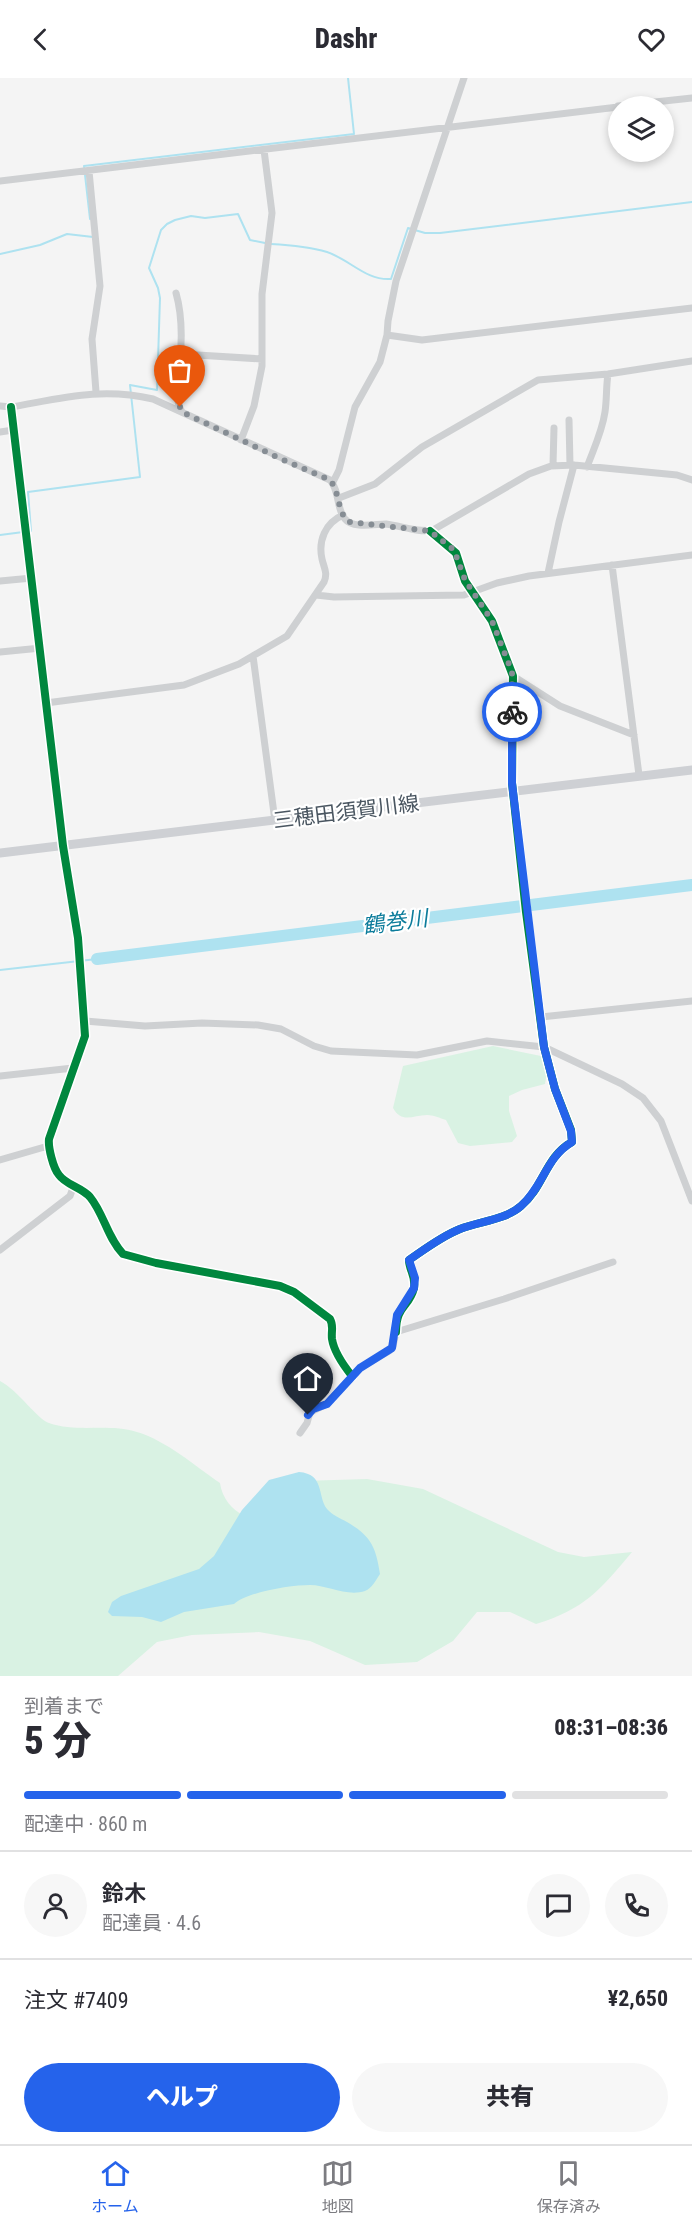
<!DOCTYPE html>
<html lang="ja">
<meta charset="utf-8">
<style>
body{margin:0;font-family:"Roboto Condensed","Noto Sans JP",sans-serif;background:#f7f7f7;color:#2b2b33;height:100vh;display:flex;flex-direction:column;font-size:22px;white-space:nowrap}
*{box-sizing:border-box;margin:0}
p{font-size:20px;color:#7c7c81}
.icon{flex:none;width:33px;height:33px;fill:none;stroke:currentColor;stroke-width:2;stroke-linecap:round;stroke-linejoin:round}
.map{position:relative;height:1598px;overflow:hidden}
.details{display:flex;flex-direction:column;background:#fff;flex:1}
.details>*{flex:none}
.fabs{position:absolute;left:608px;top:18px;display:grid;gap:12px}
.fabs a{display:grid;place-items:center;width:66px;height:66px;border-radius:50%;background:#fff;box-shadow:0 3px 9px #0003;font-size:30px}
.pin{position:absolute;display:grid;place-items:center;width:51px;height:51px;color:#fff;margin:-62px -26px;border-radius:50% 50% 50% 0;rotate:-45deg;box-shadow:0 0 6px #0007}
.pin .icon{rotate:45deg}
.courier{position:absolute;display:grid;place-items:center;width:60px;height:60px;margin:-30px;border:4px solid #2563eb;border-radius:50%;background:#fff;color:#222;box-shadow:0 2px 8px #0007}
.headline em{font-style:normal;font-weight:800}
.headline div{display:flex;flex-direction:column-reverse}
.headline{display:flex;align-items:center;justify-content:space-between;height:102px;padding:0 24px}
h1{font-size:39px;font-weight:800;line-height:45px}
.bar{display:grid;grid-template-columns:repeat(4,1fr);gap:9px 6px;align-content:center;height:72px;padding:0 24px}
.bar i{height:8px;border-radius:4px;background:#e1e1e2}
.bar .selected{background:#2563eb}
.bar p{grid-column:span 4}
.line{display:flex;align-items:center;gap:15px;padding:0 24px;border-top:2px solid #e1e1e2}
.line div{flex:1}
.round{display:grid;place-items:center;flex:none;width:63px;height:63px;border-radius:32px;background:#f7f7f7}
.primary-button{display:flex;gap:12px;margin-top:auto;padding:12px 24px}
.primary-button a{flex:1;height:69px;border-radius:36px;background:#2563eb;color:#fff;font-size:24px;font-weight:800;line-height:69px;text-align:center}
.primary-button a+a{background:#f7f7f7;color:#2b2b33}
header{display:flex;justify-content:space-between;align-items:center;height:78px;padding:0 24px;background:#fff;font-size:27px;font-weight:800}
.tabs{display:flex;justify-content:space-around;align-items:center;height:84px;border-top:2px solid #e1e1e2;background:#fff;font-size:16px;color:#7c7c81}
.tabs a{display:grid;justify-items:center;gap:3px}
.tabs .selected{color:#2563eb}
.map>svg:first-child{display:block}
</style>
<header><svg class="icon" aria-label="back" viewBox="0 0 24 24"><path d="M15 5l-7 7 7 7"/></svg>Dashr<svg class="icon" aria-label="heart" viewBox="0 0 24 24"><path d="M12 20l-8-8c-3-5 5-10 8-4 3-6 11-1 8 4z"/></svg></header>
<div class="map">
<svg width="692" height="1598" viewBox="0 0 692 1598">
<rect width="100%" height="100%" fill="#f4f4f4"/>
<!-- green -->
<path fill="#d9f2e3" d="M493 968 541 978 547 994 545 1006 522 1012 509 1018V1033L517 1058 512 1064 470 1068 458 1065 446 1042C440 1040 433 1037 427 1037 413 1037 402 1046 393 1030L403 988Z
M0 1303C18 1312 37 1341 49 1345 77 1355 108 1345 137 1354 167 1363 195 1388 220 1405 222 1420 232 1432 245 1438L301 1403 367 1401 423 1411 558 1474 584 1479 632 1474C600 1512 585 1531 536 1546L510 1534H477L453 1563 417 1584 365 1587 310 1563 259 1554 192 1557 157 1564 118 1598H0Z"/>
<!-- water -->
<path fill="#aee2f0" d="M299 1394C325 1396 317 1418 327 1431 332 1437 340 1440 347 1444 371 1458 376 1469 380 1496 376 1502 372 1510 365 1513 347 1519 327 1507 310 1507 291 1507 247 1514 234 1526L184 1534 161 1544 142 1539 112 1538 108 1534 112 1524 121 1518 199 1491 214 1478 242 1432 269 1402Z"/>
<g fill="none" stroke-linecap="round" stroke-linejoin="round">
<!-- stream -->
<path stroke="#aee2f0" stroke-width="2" d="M90 141 84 88 354 56 348 0
M271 166C289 167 310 169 327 174 349 181 366 203 391 201L408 150 425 155H440L692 124
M0 176 40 167 67 156 93 159
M0 457 31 453 28 414 140 399 130 307 157 312 160 220 158 210 149 190 161 152 167 146 175 142 191 138 205 140 238 136 250 162 265 165
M0 892 97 881"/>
<!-- river -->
<path stroke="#aee2f0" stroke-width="12" d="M97 881 692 807"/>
<!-- minor -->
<path stroke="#ced0d2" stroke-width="7" d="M618 28 692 20
M89 93 100 208 92 261 96 314
M0 103 618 29
M176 215C182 236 182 261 180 282 179 300 173 318 182 334
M387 257 422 262 692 230
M181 276 262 281
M0 328 11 329C63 320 101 309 153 321L330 402C340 413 336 431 345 441 353 451 375 446 386 446 402 448 418 455 433 452L529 396 551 388 574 387 677 397 692 402
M11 329 63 768 78 860 85 958 49 1061C48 1069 53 1090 59 1097 66 1107 81 1109 90 1119 104 1136 107 1159 123 1176L156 1185 280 1208 294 1214 330 1241C334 1248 331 1253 332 1261 334 1274 344 1288 352 1298
M569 342 570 387
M0 354 13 352
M241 362 254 328 262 288V216L272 135 264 72
M553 387 554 350
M587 389C594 370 602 354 605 334 607 320 606 309 608 296
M333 404 339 392 355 329 380 284 387 257 388 243 396 203 464 0
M339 420 375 406 422 369 538 302 608 296 692 283
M612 487 639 697
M548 495 559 444 574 387
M0 503 32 500
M316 517 334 519 464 517 497 505 529 498 692 477
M0 574 41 570
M253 578 275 743
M513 598 560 628 634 657
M46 625 184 607 239 586 287 558 324 504C328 495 324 490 322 481 318 463 325 445 343 437
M541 939 692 923
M85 943 145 948 202 945 258 947 281 951 314 968 331 973 417 977 487 963 544 969 622 1006 643 1020 661 1043 692 1123
M0 998 73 990
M0 1082 48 1068
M0 1172 70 1118 74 1107
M396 1254C396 1227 409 1230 414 1210 416 1198 409 1192 409 1182 425 1171 442 1158 460 1151 480 1143 505 1142 521 1128 544 1109 545 1079 572 1064L571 1052 555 1011 544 969 526 834 512 705 513 598 492 543 465 503 456 475 430 453
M300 1355 307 1345 310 1334 327 1326 360 1290 389 1273 393 1268 396 1254 504 1221 613 1184"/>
<!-- secondary -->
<path stroke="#ced0d4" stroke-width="9" d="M0 775 692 692"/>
<!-- cycleway casing -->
<g stroke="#fff" stroke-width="11">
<path id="cycleway" d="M11 329 63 768 78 860 85 958 49 1061C48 1069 53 1090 59 1097 66 1107 81 1109 90 1119 104 1136 107 1159 123 1176L156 1185 280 1208 294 1214 330 1241C334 1248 331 1253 332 1261 334 1274 344 1288 352 1298
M396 1254C396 1227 409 1230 414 1210 416 1198 409 1192 409 1182 425 1171 442 1158 460 1151 480 1143 505 1142 521 1128 544 1109 545 1079 572 1064L571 1052 555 1011 544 969 526 834 512 705 513 598 492 543 465 503 456 475 430 453"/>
</g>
<!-- cycleway -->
<use href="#cycleway" stroke="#00873e" stroke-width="8"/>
</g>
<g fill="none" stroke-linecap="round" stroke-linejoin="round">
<!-- done -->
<path stroke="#868d94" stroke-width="6" stroke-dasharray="0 10.8" d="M180 329 182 334 279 380 330 402C340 414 337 435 349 444L430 453 454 472 465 502 492 543 512 594V634"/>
<!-- route -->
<path stroke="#2563eb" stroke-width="8" d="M308 1337 313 1331 327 1326 360 1290 392 1270 397 1237 414 1210 415 1200 409 1182C425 1171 442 1158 460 1151 480 1143 505 1142 521 1128 543 1109 546 1079 572 1064L571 1053 555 1011 544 969 512 705V634"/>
</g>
<g text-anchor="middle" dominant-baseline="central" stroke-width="4.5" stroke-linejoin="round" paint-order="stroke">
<!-- street labels -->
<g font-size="21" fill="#4a5661" stroke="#fff">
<text transform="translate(346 734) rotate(-7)">三穂田須賀川線</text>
</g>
<!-- water labels -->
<g font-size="22" font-style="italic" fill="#0c7c9b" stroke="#fff">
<text transform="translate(395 844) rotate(-7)">鶴巻川</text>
</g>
</g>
</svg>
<div class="fabs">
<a><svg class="icon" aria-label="layers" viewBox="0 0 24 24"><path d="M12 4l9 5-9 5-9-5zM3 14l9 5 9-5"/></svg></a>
</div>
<div class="pin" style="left:180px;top:329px;background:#ea580c"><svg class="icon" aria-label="bag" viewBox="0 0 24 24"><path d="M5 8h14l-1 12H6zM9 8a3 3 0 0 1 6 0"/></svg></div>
<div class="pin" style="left:308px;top:1337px;background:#1f2937"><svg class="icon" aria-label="home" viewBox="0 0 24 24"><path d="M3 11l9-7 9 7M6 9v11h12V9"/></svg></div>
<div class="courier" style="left:512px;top:634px"><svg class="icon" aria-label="bike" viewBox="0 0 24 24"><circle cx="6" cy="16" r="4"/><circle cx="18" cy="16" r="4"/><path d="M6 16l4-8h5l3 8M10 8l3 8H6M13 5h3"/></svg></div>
</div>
<section class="details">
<div class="headline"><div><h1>5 分</h1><p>到着まで</p></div><em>08:31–08:36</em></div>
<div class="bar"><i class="selected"></i><i class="selected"></i><i class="selected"></i><i></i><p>配達中 · 860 m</p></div>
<div class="line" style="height:108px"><a class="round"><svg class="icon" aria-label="person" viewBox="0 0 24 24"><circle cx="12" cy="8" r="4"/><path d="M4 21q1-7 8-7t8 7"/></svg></a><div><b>鈴木</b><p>配達員 · 4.6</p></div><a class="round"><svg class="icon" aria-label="chat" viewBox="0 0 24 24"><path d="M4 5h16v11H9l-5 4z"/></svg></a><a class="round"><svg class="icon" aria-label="phone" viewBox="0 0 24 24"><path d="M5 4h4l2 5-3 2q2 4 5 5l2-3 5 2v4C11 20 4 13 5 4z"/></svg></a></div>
<div class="line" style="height:78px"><div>注文 #7409</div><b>¥2,650</b></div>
<div class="primary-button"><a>ヘルプ</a><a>共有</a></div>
</section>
<nav class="tabs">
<a class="selected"><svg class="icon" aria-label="home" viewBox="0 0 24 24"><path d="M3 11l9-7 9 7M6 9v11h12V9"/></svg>ホーム</a>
<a><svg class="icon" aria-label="map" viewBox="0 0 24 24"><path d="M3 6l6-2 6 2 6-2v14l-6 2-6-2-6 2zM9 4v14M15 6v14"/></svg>地図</a>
<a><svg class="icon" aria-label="saved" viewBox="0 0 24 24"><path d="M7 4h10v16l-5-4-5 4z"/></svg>保存済み</a>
</nav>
